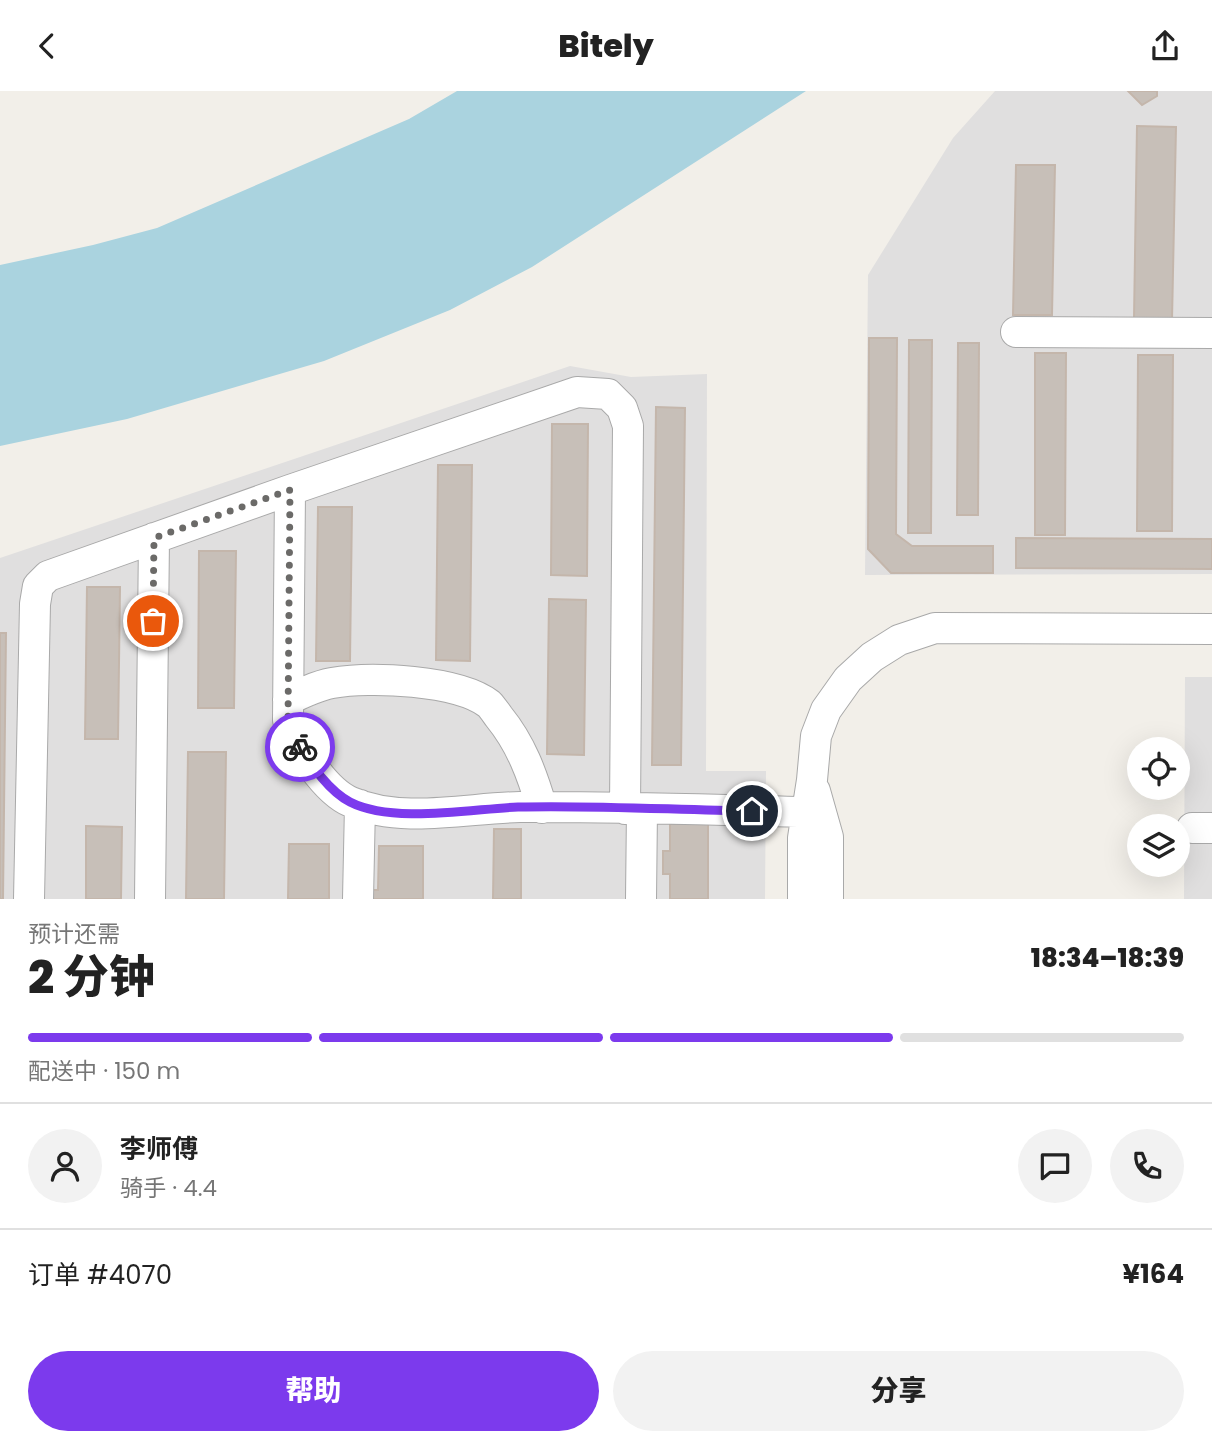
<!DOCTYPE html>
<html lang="zh">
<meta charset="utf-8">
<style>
body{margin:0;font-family:Poppins,"Noto Sans SC",sans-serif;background:#f2f2f2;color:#222;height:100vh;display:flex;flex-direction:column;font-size:26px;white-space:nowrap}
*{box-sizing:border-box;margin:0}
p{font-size:23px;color:#767676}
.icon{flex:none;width:38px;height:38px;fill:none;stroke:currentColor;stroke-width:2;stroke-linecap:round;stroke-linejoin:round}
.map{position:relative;height:808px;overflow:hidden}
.drawer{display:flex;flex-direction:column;background:#fff;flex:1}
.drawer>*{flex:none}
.fabs{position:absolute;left:1127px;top:646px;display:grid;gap:14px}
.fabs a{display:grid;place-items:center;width:63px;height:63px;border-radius:50%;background:#fff;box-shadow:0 7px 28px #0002;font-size:35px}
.pin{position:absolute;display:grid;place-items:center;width:60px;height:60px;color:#fff;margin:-30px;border:4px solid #fff;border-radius:50%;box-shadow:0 2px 7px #0007}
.courier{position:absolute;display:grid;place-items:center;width:70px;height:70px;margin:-35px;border:5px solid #7c3aed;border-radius:50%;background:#fff;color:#222;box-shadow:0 2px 9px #0007}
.headline em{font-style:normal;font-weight:800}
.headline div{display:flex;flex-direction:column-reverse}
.headline{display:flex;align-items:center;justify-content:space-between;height:119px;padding:0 28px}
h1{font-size:46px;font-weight:800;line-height:52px}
.bar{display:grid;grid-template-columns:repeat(4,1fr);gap:10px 7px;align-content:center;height:84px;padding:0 28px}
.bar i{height:9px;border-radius:5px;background:#e0e0e0}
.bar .on{background:#7c3aed}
.bar p{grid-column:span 4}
.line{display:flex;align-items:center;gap:18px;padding:0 28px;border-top:2px solid #e0e0e0}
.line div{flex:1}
.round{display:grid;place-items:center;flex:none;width:74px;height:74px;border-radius:37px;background:#f2f2f2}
.action{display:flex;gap:14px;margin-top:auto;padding:14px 28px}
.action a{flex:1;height:80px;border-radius:42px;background:#7c3aed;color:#fff;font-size:28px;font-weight:800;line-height:80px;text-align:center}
.action a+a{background:#f2f2f2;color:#222}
header{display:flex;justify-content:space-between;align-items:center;height:91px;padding:0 28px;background:#fff;font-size:32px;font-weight:800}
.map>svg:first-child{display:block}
</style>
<header><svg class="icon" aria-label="back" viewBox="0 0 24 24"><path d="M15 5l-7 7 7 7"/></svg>Bitely<svg class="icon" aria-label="share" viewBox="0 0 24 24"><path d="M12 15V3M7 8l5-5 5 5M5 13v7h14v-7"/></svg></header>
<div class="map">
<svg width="1212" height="808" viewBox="0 0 1212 808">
<rect width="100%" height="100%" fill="#f2efe9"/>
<!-- residential -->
<path fill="#e0dfdf" d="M995 0H1212V483L865 484 868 184 953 47Z
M570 275 631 286 707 283 706 680H766L765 808H0V467Z
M1185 586H1212V808H1184Z"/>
<!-- water -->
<path fill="#aad3df" d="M457 0H806L532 176 450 219 324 270 127 328 0 355V174L93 154 157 137 409 28Z"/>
<!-- building -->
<path fill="#c7bfb8" stroke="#c4b6ab" stroke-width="2" d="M1128 0H1157V5L1142 14Z
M1137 35 1176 36 1172 229 1134 228Z
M1016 74H1055L1052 224H1013Z
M869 247H897L896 443 912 455H993V482H891L868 458Z
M909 249H932L931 442H908Z
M958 252H979L978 424H957Z
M1035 262H1066L1065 444H1035Z
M1138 264H1173L1172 440H1137Z
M656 316 685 317 681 674H652Z
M552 333H588L587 485 551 484Z
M438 374H472L470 570 436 569Z
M318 416H352L350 570H316Z
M1016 447 1212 448V478L1016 477Z
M199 460H236L234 617H198Z
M87 496H120L118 648H85Z
M549 508 586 509 584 664 547 663Z
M0 542H6L3 808H0Z
M188 661H226L224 808H186Z
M670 733H708V808H670V783H663V760H670Z
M86 735 122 736 121 808H86Z
M494 738H521V808H493Z
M289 753H329V808H288Z
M379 755H423V808H373V799H378Z"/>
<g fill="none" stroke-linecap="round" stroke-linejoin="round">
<!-- minor casing -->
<g stroke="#a9a9a9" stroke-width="32">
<path id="minor" d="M1016 241 1212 242
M290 399 288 629C296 655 325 700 351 711 402 733 467 717 520 716 616 715 712 719 807 721
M288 609C302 602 316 595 332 592 370 585 458 589 489 613 492 616 496 622 499 626 521 653 532 683 542 717
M815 700 828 746V808
M1192 737H1212
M29 808 35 513 38 495 48 485 290 399 577 301 608 303 622 317 628 335 625 718
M150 808 154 447
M358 808 360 714
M641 808 642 718
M803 808V747L812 689 816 645 826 619 848 588 872 566 899 549 935 537 1212 538"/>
</g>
<!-- minor -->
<use href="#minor" stroke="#fff" stroke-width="30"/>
</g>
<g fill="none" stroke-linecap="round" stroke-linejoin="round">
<!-- done -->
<path stroke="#6b6a68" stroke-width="7" stroke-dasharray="0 12.6" d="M153 530 154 447 290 399 288 629 293 647 300 656"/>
<!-- route -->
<path stroke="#7c3aed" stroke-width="9" d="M300 656C312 675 329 700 350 711 393 733 471 718 518 716 596 714 675 719 752 720"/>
</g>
</svg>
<div class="fabs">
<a><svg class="icon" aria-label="locate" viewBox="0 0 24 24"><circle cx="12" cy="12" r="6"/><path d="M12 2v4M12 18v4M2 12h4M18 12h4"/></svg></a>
<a><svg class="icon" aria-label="layers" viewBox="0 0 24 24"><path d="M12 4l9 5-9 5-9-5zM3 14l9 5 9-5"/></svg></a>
</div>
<div class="pin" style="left:153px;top:530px;background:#ea580c"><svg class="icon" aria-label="bag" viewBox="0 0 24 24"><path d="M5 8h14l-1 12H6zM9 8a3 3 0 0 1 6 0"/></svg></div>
<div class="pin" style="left:752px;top:720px;background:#1f2937"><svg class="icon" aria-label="home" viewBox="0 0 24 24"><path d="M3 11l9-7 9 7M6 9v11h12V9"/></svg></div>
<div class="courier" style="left:300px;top:656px"><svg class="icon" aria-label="bike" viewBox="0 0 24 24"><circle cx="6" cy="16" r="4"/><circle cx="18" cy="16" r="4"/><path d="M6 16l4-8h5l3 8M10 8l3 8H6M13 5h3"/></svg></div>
</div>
<section class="drawer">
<div class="headline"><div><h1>2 分钟</h1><p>预计还需</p></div><em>18:34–18:39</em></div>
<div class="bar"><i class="on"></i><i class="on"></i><i class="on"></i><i></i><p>配送中 · 150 m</p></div>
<div class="line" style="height:126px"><a class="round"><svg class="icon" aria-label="person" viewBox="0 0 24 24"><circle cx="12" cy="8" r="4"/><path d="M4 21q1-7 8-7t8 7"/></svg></a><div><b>李师傅</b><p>骑手 · 4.4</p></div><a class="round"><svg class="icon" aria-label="chat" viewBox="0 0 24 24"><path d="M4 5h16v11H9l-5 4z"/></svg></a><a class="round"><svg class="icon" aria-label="phone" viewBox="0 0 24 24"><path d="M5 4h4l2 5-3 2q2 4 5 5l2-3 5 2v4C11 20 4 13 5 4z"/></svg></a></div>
<div class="line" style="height:91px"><div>订单 #4070</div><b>¥164</b></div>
<div class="action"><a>帮助</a><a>分享</a></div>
</section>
